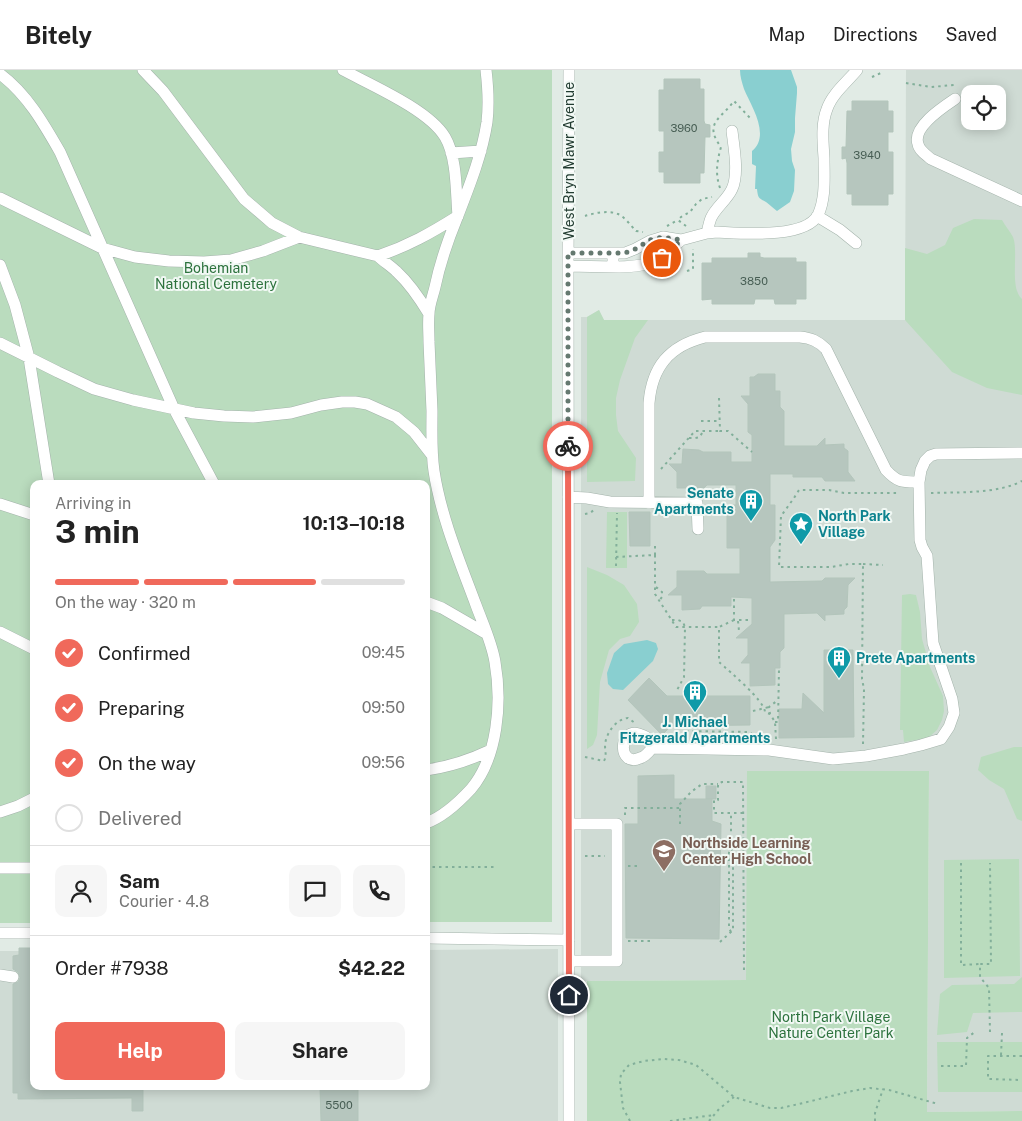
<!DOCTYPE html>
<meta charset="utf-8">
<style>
body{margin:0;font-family:"Public Sans",sans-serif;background:#f6f6f6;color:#222;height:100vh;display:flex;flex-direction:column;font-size:19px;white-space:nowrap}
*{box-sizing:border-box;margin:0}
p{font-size:16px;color:#767676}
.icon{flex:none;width:28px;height:28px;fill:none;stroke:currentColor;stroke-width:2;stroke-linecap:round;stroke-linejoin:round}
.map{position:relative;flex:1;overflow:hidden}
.details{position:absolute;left:30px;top:410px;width:400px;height:610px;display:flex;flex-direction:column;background:#fff;border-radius:10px;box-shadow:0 2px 12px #0003}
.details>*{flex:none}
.buttons{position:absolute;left:961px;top:15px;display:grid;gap:10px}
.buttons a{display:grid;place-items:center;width:45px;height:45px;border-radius:10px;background:#fff;box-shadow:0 2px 12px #0003;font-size:25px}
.pin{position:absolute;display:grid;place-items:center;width:42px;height:42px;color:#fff;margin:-21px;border:2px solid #fff;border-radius:50%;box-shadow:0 1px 5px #0007}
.courier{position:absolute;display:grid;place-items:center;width:50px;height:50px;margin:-25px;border:4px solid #f0695b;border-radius:50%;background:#fff;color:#222;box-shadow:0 1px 6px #0007}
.summary em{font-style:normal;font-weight:700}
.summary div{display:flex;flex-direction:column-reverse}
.summary{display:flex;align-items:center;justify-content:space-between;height:85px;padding:0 25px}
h1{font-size:32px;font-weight:700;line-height:38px}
.bar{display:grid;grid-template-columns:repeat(4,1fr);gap:8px 5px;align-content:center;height:60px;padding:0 25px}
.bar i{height:6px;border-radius:4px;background:#e0e0e0}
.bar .current{background:#f0695b}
.bar p{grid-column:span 4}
.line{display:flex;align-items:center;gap:12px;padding:0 25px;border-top:1px solid #e0e0e0}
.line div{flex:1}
.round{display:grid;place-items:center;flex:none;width:52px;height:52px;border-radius:10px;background:#f6f6f6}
ol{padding:0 25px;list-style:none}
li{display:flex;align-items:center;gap:15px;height:55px}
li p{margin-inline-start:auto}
li .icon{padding:5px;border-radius:50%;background:#f0695b;color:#fff;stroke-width:4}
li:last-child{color:#767676}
li i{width:28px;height:28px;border:2px solid #e0e0e0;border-radius:50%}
.cta{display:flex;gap:10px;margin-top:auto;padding:10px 25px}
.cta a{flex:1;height:58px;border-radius:10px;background:#f0695b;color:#fff;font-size:20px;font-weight:700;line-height:58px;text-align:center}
.cta a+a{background:#f6f6f6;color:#222}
header{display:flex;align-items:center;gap:30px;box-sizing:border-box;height:70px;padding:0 25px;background:#fff;border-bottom:1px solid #e0e0e0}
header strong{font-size:24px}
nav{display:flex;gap:28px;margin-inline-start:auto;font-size:18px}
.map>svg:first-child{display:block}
</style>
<header>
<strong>Bitely</strong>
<nav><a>Map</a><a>Directions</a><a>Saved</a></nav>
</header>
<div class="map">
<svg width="1022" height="1051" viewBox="0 0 1022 1051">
<rect width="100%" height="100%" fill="#e1ebe5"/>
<!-- built -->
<path fill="#cfdbd4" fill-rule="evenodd" d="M906 0H1022V1041L927 1042 929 701H747V910L581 911V247H587L599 240 604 250H905ZM970 24H998V51H970Z
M558 879V1051H0V881H34V1016H426V880Z"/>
<!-- green -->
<path fill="#badcbe" d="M0 0H552V852H426V414H34V853H0Z
M974 149 1002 150C1005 156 1010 161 1013 167 1019 182 1009 218 1022 229V325L987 318 952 302 905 250V178L927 184 945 175 953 158Z
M599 240 604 250H648L635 268 620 310 616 328V345L618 361 636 388 635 411 587 412V247Z
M607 442H627V498H606Z
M587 497 607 505 624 515 637 534 639 552 630 566 620 569 609 580 600 612 597 665 593 675 587 679Z
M910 524 916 525 920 542 922 569 930 597 943 626 944 641 942 650 937 660 928 668 904 672 903 660H900L902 525Z
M1014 677H1022V751L1017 749 1004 719 989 710 978 700 981 687Z
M747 701H929L927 1042 1022 1041V1051H587V911L746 910Z
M1019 789 1020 906 944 908V790Z
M1022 907V942L973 943 967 962 937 965 940 924 952 915 1014 914Z
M937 972H1022V1022H938Z"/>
<!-- water -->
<path fill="#89cfd0" d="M740 0H791L797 17V23L795 48V62L791 79 792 91 795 100 794 121 790 132 777 141C773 138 770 135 766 132 759 128 758 129 757 119H755L756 96 752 94V81C771 65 751 36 744 19 742 13 740 6 740 0Z
M647 570 656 573 658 579 653 591 623 620 613 619 608 614 607 603 614 583 624 574Z"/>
<!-- building -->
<path fill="#b6c6be" stroke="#b3c5bb" d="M664 9H700V19H704V51L705 54 710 55V67H705L704 103H700V113H664V102H659V82H664V61H659V20H664Z
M852 31H888V41H893V62H888V82H893V124H888V135H852V124H847V93L846 88 842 89V77H846L847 41H852Z
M748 183H760V187L764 188H796V192H806V229H796V234H775L774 229H755L754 234H712V229L702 230V193H712V188H748Z
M758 304H775V321H780V337L784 341V376H817L825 368V375L844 374V378L848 381V402L855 411H825L822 407H793V404H770V435H775V470L770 477V512L822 511 825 508H855L848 515 847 537 844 540V544L825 545V551L817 543 784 544V578L780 582V598H775V615L750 616V593H741L748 585V568H736L752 554V528L731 527V536H702L700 539 682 540V525H668L677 517V501H704L707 504H740V478H727V435H736V415H707L704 418H677V402L669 394H682L683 379 699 380 703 382H731V392H752V365L748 362V334L741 326H750V307H754Z
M629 442H650V476H630Z
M824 580H853L854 667 779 668V639H802L803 623 824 643Z
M649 608 667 626H750V655L671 656 662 665 628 630Z
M674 705V729H712V751L721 754 719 869 626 868 625 754H638V706Z
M706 716H716V729H706Z
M19 878H34V1016H143V1041H132V1028L18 1029V1023H13V914L18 912 20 908 18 902 13 899V886L19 885Z
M320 1016H358V1051H321Z"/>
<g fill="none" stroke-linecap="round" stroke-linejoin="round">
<!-- minor casing -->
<g stroke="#a4b3ab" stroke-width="12">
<path id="minor" d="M143 0 163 21 244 129 272 153 299 167 378 186
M343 0C371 15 429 40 445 67 457 87 456 122 458 146 431 163 408 176 378 186 384 192 391 196 397 202 410 214 420 229 429 244
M0 4C27 24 44 54 60 82L174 339 214 414
M955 29C943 37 912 57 918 74 919 80 926 85 931 89L1022 131
M451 83 481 81
M0 128 102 178 135 187 169 191 204 192 231 190 263 181 299 167
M817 146 840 160 856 173
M707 163C708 159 709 153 711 148 716 137 727 130 732 119 739 104 734 78 732 61
M613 183H625L635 179 650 171 663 167 681 170 707 163 717 162C741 163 805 169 818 145 826 128 824 106 824 88 823 72 821 54 827 39 832 24 847 12 857 0
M0 195 15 235 29 288 49 414
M568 196 613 197V183H568
M613 197C647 197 657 194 681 170
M0 273 58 302 94 319 133 330 194 343 224 346 253 347 291 343 321 335 342 332H355L367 334 396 347 414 362 432 385
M568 427 587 428 610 432 697 433 698 459
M649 433V333C652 297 669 276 705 267H800C811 268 818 271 826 279L886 400C898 413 903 412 919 412
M0 434 34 445
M426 532 442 538 487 564
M0 562 34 579
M652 678C651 675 649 670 646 667 646 667 640 664 639 664 618 658 618 698 640 688 645 687 649 682 652 678L769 680 833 689 866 686 904 679 921 675 941 669 949 657 954 643 952 629 933 573 927 486 922 477 920 470 919 412 921 400 925 391 930 386 936 384 1022 383
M426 700C449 697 470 690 491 680
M0 742 18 736 34 728
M426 753C443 747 459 732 471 719 498 687 502 632 495 592 492 573 483 554 476 535 460 492 441 447 434 401 431 381 432 361 432 341 431 318 430 295 429 272 429 263 428 253 429 244 429 235 433 226 435 217 440 193 448 170 457 148 469 117 482 85 487 52 489 35 488 17 486 0
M569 754H617V891H569
M0 798H34
M0 863H34
M426 868 569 870
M0 905 13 907
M569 1051 568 196 569 0"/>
</g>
<!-- path -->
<path stroke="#82af9a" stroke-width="2" stroke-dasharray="2.5 4" stroke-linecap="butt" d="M872 7 883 2
M906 13 931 17 954 15
M720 118C715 104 717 91 721 77 703 53 721 49 734 31L751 49
M585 146C594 143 608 140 618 144 625 147 631 156 636 161L643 162
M667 156 678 150
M686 156 678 150 681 147 690 142 696 134 702 129 712 127
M687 201 693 199V179
M719 328 720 361H728L752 382
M701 351H719
M689 368H695L700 367 703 361
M661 399 695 361H720
M931 423C959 422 997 424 1022 411
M585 444 590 443 594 440
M655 485V476
M616 487 655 485V524L676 557H719
M863 494 883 495
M616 496 617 443
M656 517 662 522V527L659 531
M734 529V550H751
M672 550H678L683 552 685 557 684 607 676 622
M734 550 719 557V592C730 602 764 630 765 642L770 644
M738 551 739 561
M753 641 769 637
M775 652H778L779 599
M682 667 688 661 749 662 758 668
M776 669 775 652 770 644 769 637 778 630
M863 674 864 619 862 609 863 494H849L831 497H779L781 446 794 428 799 420H829L844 423H899
M585 687 604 691C607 685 605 682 605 675 606 663 616 649 628 648L635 653
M743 743H714V730H718V714L722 712H743L744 901
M625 745V738H680
M680 754V734L691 722 702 714H718
M585 786H605
M961 793V895L980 894
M628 796H638
M426 797H497
M731 862 729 858V782L731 778
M628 871H651
M720 872 733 860V782L731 778V743
M990 962 989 918 980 907V894H991L990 793
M1001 985 1002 963
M1022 986H988V1009L1022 1010
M941 996H966L967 968 976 961
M630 1051 623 1038 620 1012 621 1004 629 995 644 991 664 989 679 990 696 995 734 1027 770 1038H781L803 1033 852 1021 870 1018 889 1020 938 1034
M670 1051 714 1045
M709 1051 719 1039 734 1027
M875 1051V1043L883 1019"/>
<!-- minor -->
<use href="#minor" stroke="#fff" stroke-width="11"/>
</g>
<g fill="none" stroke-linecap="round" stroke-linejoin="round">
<!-- done -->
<path stroke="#657970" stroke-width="5" stroke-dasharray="0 9" d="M568 376V183H625L635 179 650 170 663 167 681 170 669 182 662 188"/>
<!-- route -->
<path stroke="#f0695b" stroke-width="6" d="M568 376 569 925"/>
</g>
<!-- icons -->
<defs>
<g id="building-pin" transform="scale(1.25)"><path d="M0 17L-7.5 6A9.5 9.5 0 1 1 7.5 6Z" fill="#0f9aa8" stroke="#f1f8f4"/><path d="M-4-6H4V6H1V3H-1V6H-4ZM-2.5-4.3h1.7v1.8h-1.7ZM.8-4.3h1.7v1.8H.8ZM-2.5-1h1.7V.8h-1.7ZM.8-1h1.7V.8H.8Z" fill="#fff"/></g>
<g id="sight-pin" transform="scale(1.25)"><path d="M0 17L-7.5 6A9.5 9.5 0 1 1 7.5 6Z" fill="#0f9aa8" stroke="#f1f8f4"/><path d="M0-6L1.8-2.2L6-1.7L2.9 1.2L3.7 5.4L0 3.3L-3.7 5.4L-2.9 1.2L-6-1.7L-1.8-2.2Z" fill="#fff"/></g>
<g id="school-pin" transform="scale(1.25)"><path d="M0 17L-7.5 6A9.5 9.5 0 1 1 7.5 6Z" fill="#8d6e63" stroke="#f1f8f4"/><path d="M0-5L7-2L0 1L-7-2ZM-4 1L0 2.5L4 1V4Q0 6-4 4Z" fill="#fff"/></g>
</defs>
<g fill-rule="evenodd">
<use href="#building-pin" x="751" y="431"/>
<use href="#sight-pin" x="801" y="454"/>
<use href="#building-pin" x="839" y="588"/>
<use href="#building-pin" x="695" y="622"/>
<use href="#school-pin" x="664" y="781"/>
</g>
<g text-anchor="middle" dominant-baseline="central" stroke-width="4" stroke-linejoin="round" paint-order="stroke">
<!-- number labels -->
<g font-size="11" fill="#475e54">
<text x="684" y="58">3960</text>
<text x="867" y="85">3940</text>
<text x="754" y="211">3850</text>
<text x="339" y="1035">5500</text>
</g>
<!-- street labels -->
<g font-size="14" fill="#223c31" stroke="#f1f8f4">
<text transform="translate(569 91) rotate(-90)">West Bryn Mawr Avenue</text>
</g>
<!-- park labels -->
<g font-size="14" fill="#2c723d" stroke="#f1f8f4">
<text x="216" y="198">Bohemian<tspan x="216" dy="16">National Cemetery</tspan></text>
<text x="831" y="947">North Park Village<tspan x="831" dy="16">Nature Center Park</tspan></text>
</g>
<!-- culture labels -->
<g font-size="14" font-weight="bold" fill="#0d838f" stroke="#f1f8f4" text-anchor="start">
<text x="734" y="423" text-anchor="end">Senate<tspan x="734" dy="16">Apartments</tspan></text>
<text x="818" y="446">North Park<tspan x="818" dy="16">Village</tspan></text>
<text x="856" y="588">Prete Apartments</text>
<text x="695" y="652" text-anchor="middle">J. Michael<tspan x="695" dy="16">Fitzgerald Apartments</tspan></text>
</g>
<!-- education labels -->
<g font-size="14" font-weight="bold" fill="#785e54" stroke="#f1f8f4" text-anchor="start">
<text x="682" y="773">Northside Learning<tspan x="682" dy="16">Center High School</tspan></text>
</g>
</g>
</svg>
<div class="buttons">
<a><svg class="icon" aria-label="locate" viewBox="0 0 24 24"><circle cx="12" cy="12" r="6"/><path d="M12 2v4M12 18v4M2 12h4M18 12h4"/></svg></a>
</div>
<div class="pin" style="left:662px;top:188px;background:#ea580c"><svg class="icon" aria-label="bag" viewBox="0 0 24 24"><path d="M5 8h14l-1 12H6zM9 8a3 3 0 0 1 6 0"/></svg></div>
<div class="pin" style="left:569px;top:925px;background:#1f2937"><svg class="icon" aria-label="home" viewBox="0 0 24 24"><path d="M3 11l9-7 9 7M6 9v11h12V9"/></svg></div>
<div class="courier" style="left:568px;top:376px"><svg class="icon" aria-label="bike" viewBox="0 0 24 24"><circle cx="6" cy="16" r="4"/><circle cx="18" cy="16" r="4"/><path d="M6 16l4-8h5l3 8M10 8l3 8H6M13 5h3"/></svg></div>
<section class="details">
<div class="summary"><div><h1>3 min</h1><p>Arriving in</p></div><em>10:13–10:18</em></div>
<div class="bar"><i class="current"></i><i class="current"></i><i class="current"></i><i></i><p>On the way · 320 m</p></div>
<ol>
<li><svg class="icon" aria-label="check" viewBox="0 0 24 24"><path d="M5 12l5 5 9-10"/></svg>Confirmed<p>09:45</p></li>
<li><svg class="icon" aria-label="check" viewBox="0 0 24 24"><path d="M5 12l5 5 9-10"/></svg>Preparing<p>09:50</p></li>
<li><svg class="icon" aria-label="check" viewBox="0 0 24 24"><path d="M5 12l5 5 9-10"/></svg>On the way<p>09:56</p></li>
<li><i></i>Delivered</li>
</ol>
<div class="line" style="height:90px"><a class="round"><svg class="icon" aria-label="person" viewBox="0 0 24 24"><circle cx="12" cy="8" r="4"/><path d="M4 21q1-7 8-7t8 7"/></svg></a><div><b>Sam</b><p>Courier · 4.8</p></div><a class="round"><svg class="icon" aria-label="chat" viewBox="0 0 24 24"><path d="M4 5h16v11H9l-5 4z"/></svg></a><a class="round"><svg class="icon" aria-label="phone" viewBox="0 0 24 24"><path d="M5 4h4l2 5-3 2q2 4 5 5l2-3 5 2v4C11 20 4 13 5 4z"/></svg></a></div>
<div class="line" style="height:65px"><div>Order #7938</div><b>$42.22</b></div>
<div class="cta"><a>Help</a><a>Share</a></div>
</section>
</div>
